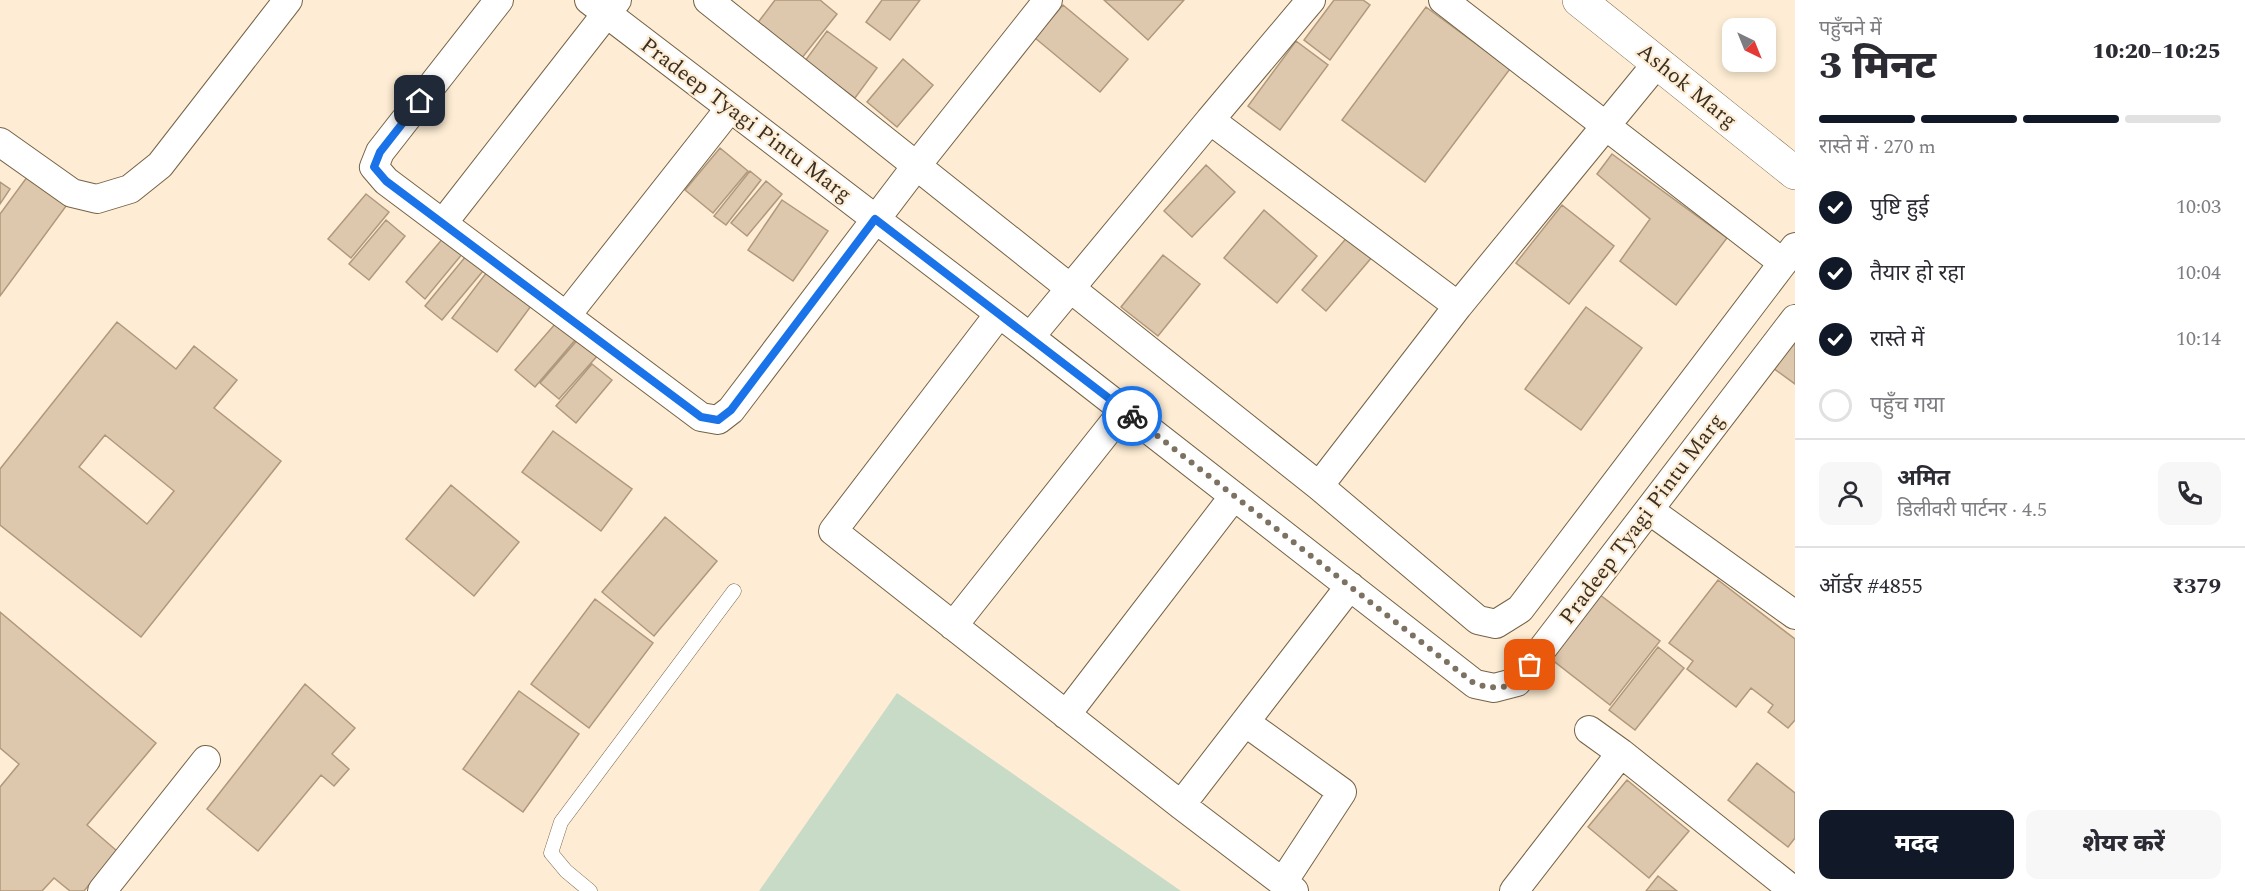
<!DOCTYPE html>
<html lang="hi">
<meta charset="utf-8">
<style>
body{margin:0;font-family:Spectral,"Noto Sans Devanagari",serif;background:#f7f7f7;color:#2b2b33;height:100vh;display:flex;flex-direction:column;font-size:22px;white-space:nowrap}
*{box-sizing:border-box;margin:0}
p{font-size:20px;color:#7c7c81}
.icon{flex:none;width:33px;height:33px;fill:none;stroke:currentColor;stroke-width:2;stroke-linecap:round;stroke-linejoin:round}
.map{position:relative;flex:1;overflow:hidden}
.panel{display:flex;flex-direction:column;background:#fff;width:450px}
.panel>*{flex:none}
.needle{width:39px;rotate:137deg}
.controls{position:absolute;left:1722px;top:18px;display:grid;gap:12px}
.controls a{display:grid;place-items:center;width:54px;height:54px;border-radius:12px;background:#fff;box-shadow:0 3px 9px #0003;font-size:30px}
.pin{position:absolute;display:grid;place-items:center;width:51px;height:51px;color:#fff;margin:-26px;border-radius:12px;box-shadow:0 3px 9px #0006}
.courier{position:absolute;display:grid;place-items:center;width:60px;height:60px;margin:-30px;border:4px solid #1a73e8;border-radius:50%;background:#fff;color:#222;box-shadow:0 2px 8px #0007}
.summary em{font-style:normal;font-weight:800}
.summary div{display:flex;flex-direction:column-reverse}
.summary{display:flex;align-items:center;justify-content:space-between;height:102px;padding:0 24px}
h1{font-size:39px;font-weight:800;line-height:45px}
.bar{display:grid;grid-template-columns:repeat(4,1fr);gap:9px 6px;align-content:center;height:72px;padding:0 24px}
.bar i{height:8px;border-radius:4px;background:#e1e1e2}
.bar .on{background:#111827}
.bar p{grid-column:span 4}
.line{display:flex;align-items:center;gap:15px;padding:0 24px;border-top:2px solid #e1e1e2}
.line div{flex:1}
.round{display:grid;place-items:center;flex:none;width:63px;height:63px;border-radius:12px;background:#f7f7f7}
ol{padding:0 24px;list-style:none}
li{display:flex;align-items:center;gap:18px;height:66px}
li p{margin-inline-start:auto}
li .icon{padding:6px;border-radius:50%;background:#111827;color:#fff;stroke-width:4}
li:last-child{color:#7c7c81}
li i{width:33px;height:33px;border:3px solid #e1e1e2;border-radius:50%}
.action{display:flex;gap:12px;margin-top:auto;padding:12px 24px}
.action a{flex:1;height:69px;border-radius:12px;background:#111827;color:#fff;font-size:24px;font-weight:800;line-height:69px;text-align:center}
.action a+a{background:#f7f7f7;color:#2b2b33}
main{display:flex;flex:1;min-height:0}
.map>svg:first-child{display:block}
</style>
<main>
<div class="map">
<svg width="1795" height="891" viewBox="0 0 1795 891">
<rect width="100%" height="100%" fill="#feedd4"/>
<!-- green -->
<path fill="#c8dbc6" d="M897 693 1181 891H759Z"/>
<!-- building -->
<path fill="#ddc7ad" stroke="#b0987c" stroke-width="1.5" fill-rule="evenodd" d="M775 0H820L837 14 797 64 753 29Z
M882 0H920L890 40 866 22Z
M1104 0H1184L1148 40Z
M1334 0H1363L1370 5 1330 60 1304 40Z
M1063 5 1128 59 1100 92 1035 38Z
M1426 7 1510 69 1425 182 1342 120Z
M827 31 877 68 855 98 805 61Z
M1296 41 1328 65 1280 130 1248 106Z
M903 59 933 85 897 127 867 102Z
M720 148 748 171 713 213 685 190Z
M1612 154 1727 238 1676 305 1620 261 1650 219 1597 174Z
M1206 165 1235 192 1192 237 1164 211Z
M33 169 72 198 0 296V214Z
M750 171 761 180 726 225 714 216Z
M766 181 782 194 747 236 731 223Z
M0 182 10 189 0 204Z
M366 194 389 212 351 258 328 239Z
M782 200 828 231 793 281 748 250Z
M1562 205 1614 246 1569 304 1516 263Z
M1264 210 1317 256 1277 303 1224 258Z
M386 220 405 236 369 280 349 264Z
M1349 235 1373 256 1326 311 1302 290Z
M444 237 463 253 425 299 406 282Z
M1163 255 1200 284 1158 336 1121 307Z
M466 256 483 271 442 320 425 306Z
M490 268 534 302 497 352 452 318Z
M1586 307 1642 348 1581 430 1525 389Z
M117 322 176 369 194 346 237 380 214 408 281 461 141 637 0 525V469ZM105 435 174 491 147 524 79 467Z
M556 323 576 339 535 387 515 370Z
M580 337 599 354 559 399 540 383Z
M1795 338V384L1773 368Z
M592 364 612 380 576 423 556 406Z
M553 431 632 489 601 531 522 472Z
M451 485 519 542 474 596 406 539Z
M665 517 717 561 654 636 602 592Z
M1718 580 1795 639V720L1788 728 1768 712 1773 705 1751 688 1736 707 1687 669 1693 661 1669 643Z
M1595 591 1660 641 1610 705 1546 655Z
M595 599 653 643 589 728 531 684Z
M0 612 156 743 87 825 117 851 84 891H70L54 878 42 891H0V787L19 764 0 748Z
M1658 647 1684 668 1635 730 1609 710Z
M305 684 355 728 332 754 349 769 334 786 321 775 258 851 207 809Z
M519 691 579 734 523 812 463 769Z
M1757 763 1795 793V838L1788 847 1728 800Z
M1627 780 1689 831 1649 878 1588 827Z
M1658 876 1677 891H1646Z"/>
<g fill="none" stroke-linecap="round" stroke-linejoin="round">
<!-- service casing -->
<g stroke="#756346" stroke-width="15">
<path id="service" d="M590 891 566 871 551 853 561 822 734 591"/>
</g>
<!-- minor casing -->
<g stroke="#756346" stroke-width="30">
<path id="minor" d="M499 0 380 152 374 167 386 181 701 417 718 420 731 410 917 165 1048 0
M589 0 1030 337 1475 684 1494 688 1517 682 1795 319
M708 0 1319 486 1478 620 1496 624 1520 609 1795 247
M1311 0 1210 120 1458 306
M1443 0 1783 263
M0 142 72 193 97 199 130 189 160 165 288 0
M443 223 617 0
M999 314 833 531 1181 805 1294 891
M566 316 730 108
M1030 337 1210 120
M1319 486 1458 306 1658 62
M1649 510 1795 615
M953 626 1124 410
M1066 715 1234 496
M1245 722 1342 792 1283 882
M1589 730 1621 753 1794 891
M1181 805 1350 586
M102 891 206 760
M1514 891 1621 753"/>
</g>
<!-- tertiary casing -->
<g stroke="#756346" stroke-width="34">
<path id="tertiary" d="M1579 0 1795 173"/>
</g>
<!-- service -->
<use href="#service" stroke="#fff" stroke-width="14"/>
<!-- minor -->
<use href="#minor" stroke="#fff" stroke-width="28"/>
<!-- tertiary -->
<use href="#tertiary" stroke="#fff" stroke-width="33"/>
</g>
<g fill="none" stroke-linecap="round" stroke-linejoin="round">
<!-- done -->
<path stroke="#7d7262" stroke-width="6" stroke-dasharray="0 10.8" d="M1132 416 1475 684C1504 691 1513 688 1530 665"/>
<!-- route -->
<path stroke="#1a73e8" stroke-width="8" d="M420 101 380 152 374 167 386 181 701 417 718 420 731 410 875 219 1132 416"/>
</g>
<g text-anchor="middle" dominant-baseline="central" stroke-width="4.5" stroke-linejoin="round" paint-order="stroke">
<!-- street labels -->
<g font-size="22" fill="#383024" stroke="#feedd4">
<text transform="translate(1687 86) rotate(39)">Ashok Marg</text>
<text transform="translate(746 120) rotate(37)">Pradeep Tyagi Pintu Marg</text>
<text transform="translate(1642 519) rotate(-53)">Pradeep Tyagi Pintu Marg</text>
</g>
</g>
</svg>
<div class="controls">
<a><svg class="needle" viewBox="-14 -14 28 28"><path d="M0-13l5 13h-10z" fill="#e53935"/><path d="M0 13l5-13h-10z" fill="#7c7c81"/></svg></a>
</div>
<div class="pin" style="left:1530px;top:665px;background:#ea580c"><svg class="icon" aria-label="bag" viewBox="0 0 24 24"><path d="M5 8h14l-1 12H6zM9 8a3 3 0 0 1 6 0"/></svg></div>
<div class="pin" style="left:420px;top:101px;background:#1f2937"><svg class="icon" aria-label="home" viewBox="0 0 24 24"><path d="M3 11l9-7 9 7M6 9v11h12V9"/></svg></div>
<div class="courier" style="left:1132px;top:416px"><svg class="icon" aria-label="bike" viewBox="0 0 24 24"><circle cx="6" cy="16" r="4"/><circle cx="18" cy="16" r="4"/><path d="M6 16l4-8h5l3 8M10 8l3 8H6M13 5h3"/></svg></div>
</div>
<section class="panel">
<div class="summary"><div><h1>3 मिनट</h1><p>पहुँचने में</p></div><em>10:20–10:25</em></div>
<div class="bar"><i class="on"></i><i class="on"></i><i class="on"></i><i></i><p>रास्ते में · 270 m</p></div>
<ol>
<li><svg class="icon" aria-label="check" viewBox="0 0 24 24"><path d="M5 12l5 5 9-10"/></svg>पुष्टि हुई<p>10:03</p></li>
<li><svg class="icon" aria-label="check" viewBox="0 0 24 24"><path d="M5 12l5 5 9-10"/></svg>तैयार हो रहा<p>10:04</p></li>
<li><svg class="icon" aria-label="check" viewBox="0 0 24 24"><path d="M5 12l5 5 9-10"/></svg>रास्ते में<p>10:14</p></li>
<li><i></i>पहुँच गया</li>
</ol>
<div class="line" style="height:108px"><a class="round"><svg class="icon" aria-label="person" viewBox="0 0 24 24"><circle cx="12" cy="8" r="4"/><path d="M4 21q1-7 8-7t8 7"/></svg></a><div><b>अमित</b><p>डिलीवरी पार्टनर · 4.5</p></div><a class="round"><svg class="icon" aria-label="phone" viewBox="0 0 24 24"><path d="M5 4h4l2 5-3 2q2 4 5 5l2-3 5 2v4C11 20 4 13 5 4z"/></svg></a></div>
<div class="line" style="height:78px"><div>ऑर्डर #4855</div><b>₹379</b></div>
<div class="action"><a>मदद</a><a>शेयर करें</a></div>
</section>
</main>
